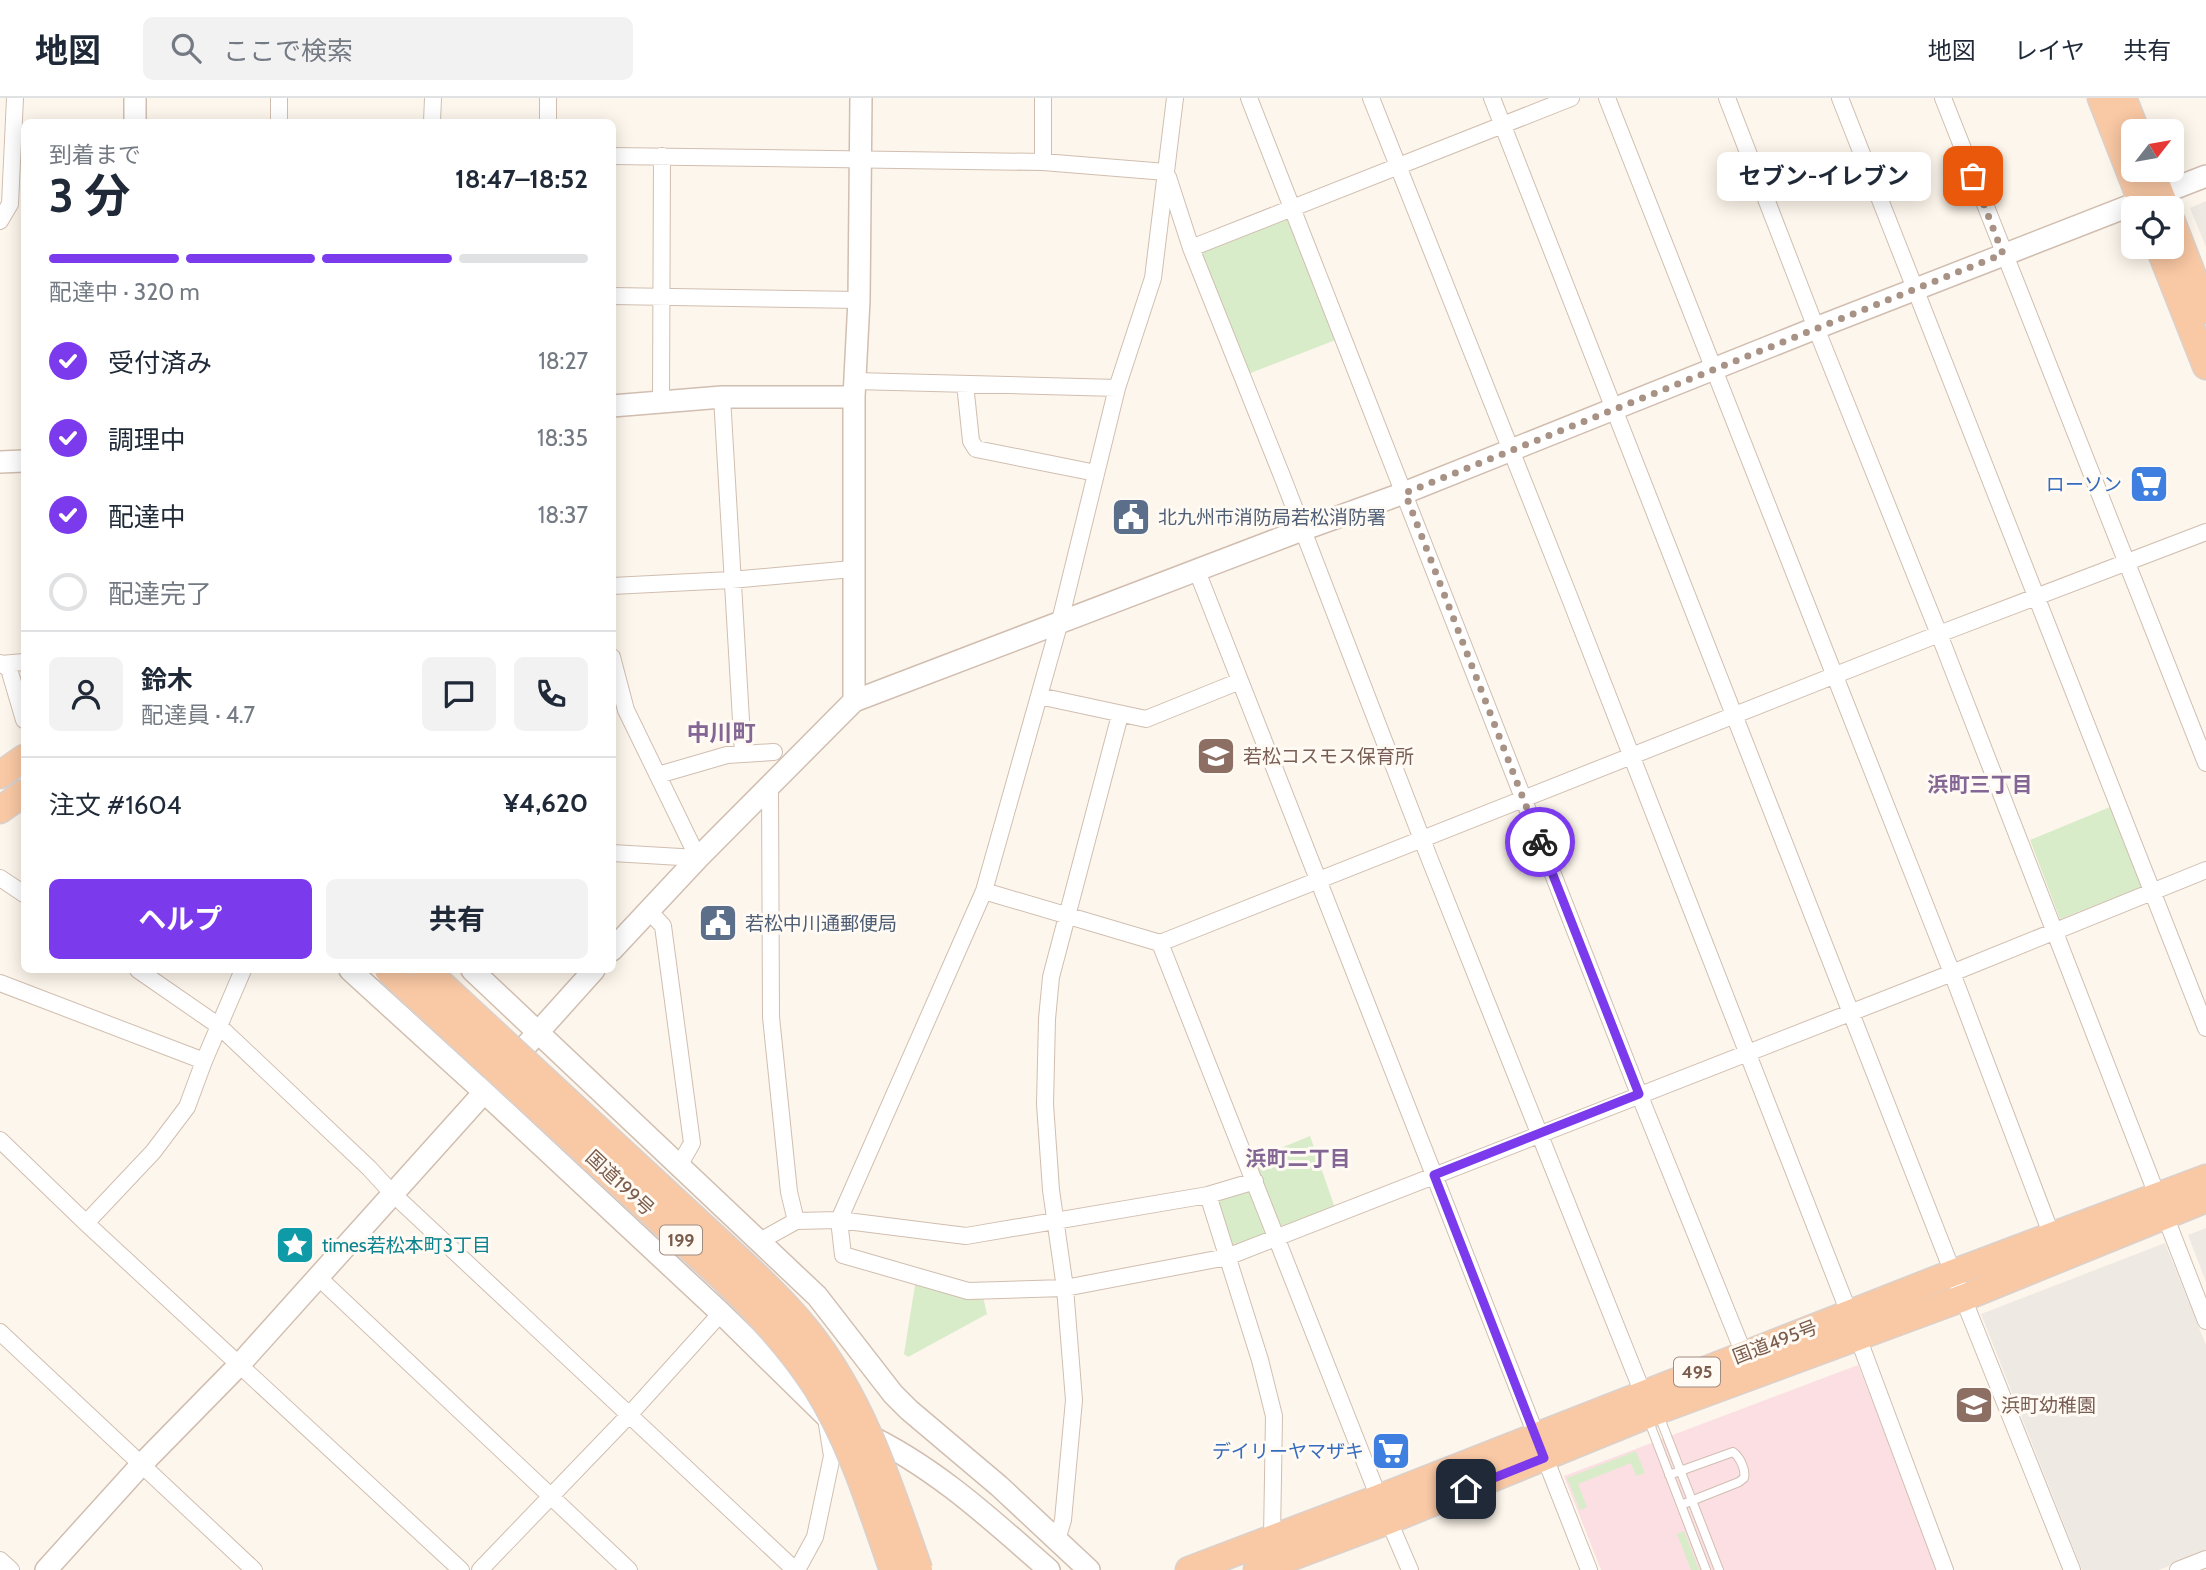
<!DOCTYPE html>
<html lang="ja">
<meta charset="utf-8">
<style>
body{margin:0;font-family:Cabin,"Noto Sans JP",sans-serif;background:#f2f2f3;color:#1f2937;height:100vh;display:flex;flex-direction:column;font-size:26px;white-space:nowrap}
*{box-sizing:border-box;margin:0}
p{font-size:23px;color:#747a83}
.icon{flex:none;width:38px;height:38px;fill:none;stroke:currentColor;stroke-width:2;stroke-linecap:round;stroke-linejoin:round}
.map{position:relative;flex:1;overflow:hidden}
.sheet{position:absolute;left:21px;top:21px;width:595px;height:854px;display:flex;flex-direction:column;background:#fff;border-radius:10px;box-shadow:0 4px 18px #0003}
.sheet>*{flex:none}
.needle{width:46px;rotate:59deg}
.fabs{position:absolute;left:2121px;top:21px;display:grid;gap:14px}
.fabs a{display:grid;place-items:center;width:63px;height:63px;border-radius:10px;background:#fff;box-shadow:0 4px 18px #0003;font-size:35px}
.pin{position:absolute;display:grid;place-items:center;width:60px;height:60px;color:#fff;margin:-30px;border-radius:14px;box-shadow:0 4px 10px #0006}
.courier{position:absolute;display:grid;place-items:center;width:70px;height:70px;margin:-35px;border:5px solid #7c3aed;border-radius:50%;background:#fff;color:#222;box-shadow:0 2px 9px #0007}
.bubble{position:absolute;height:49px;border-radius:10px;background:#fff;box-shadow:0 4px 18px #0003;font-size:23px;font-weight:700;line-height:49px;text-align:center}
.headline em{font-style:normal;font-weight:700}
.headline div{display:flex;flex-direction:column-reverse}
.headline{display:flex;align-items:center;justify-content:space-between;height:119px;padding:0 28px}
h1{font-size:46px;font-weight:700;line-height:52px}
.bar{display:grid;grid-template-columns:repeat(4,1fr);gap:10px 7px;align-content:center;height:84px;padding:0 28px}
.bar i{height:9px;border-radius:5px;background:#e0e1e3}
.bar .on{background:#7c3aed}
.bar p{grid-column:span 4}
.line{display:flex;align-items:center;gap:18px;padding:0 28px;border-top:2px solid #e0e1e3}
.line div{flex:1}
.round{display:grid;place-items:center;flex:none;width:74px;height:74px;border-radius:10px;background:#f2f2f3}
ol{padding:0 28px;list-style:none}
li{display:flex;align-items:center;gap:21px;height:77px}
li p{margin-inline-start:auto}
li .icon{padding:7px;border-radius:50%;background:#7c3aed;color:#fff;stroke-width:4}
li:last-child{color:#747a83}
li i{width:38px;height:38px;border:4px solid #e0e1e3;border-radius:50%}
.cta{display:flex;gap:14px;margin-top:auto;padding:14px 28px}
.cta a{flex:1;height:80px;border-radius:10px;background:#7c3aed;color:#fff;font-size:28px;font-weight:700;line-height:80px;text-align:center}
.cta a+a{background:#f2f2f3;color:#1f2937}
header{display:flex;align-items:center;gap:42px;box-sizing:border-box;height:98px;padding:0 35px;background:#fff;border-bottom:2px solid #e0e1e3}
header strong{font-size:33px}
nav{display:flex;gap:38px;margin-inline-start:auto;font-size:24px}
.search{width:490px;height:63px;background:#f2f2f3;display:flex;align-items:center;gap:18px;box-sizing:border-box;padding:0 24px;border-radius:10px;color:#747a83;font-size:26px}
.map>svg:first-child{display:block}
</style>
<header>
<strong>地図</strong>
<div class="search"><svg class="icon" aria-label="search" viewBox="0 0 24 24"><circle cx="10" cy="10" r="6"/><path d="M15 15l6 6"/></svg>ここで検索</div>
<nav><a>地図</a><a>レイヤ</a><a>共有</a></nav>
</header>
<div class="map">
<svg width="2206" height="1472" viewBox="0 0 2206 1472">
<rect width="100%" height="100%" fill="#fdf6ec"/>
<!-- industrial -->
<path fill="#efe9e4" d="M2206 103V149L2190 110Z
M2206 1130V1184L2188 1137Z
M2165 1145 2206 1247V1454L2159 1472H2082L1981 1216Z"/>
<!-- medical -->
<path fill="#fbdfe3" d="M1858 1267 1939 1472H1601L1564 1378Z"/>
<!-- green -->
<path fill="#d8ecc9" d="M1290 118 1338 241 1248 276 1201 154Z
M2110 709 2142 789 2060 821 2030 742Z
M1310 1038 1335 1110 1282 1131 1254 1061Z
M1251 1093 1268 1137 1231 1150 1217 1101Z
M915 1187 983 1199 987 1216 908 1259 904 1256Z
M1636 1353 1645 1375 1636 1378 1631 1365 1578 1386 1587 1409 1580 1412 1567 1380Z
M1684 1433 1699 1472H1691L1677 1436Z"/>
<g fill="none" stroke-linecap="round" stroke-linejoin="round">
<!-- service casing -->
<g stroke="#d1beb0" stroke-width="10">
<path id="service" d="M1658 1315 1719 1472
M1648 1321 1706 1472
M1669 1377 1733 1354C1740 1359 1746 1372 1744 1380L1739 1384 1681 1407"/>
</g>
<!-- minor casing -->
<g stroke="#d1beb0" stroke-width="18">
<path id="minor" d="M279 0V24
M1175 0 1153 180 1117 290 1059 527 984 793 839 1122 843 1157 968 1193 1065 1190 1227 1159 1952 875 2206 772
M1249 0 1639 996 1744 1256
M1371 0 1569 498 1844 1202 1945 1472
M1492 0 1953 1175 2072 1472
M1607 0 1952 875 2052 1138
M1727 0 1816 230 1939 536 2206 1223
M1840 0 2206 930
M1943 0 2206 665
M432 24 433 0
M548 24V0
M612 58 1043 64 1166 74
M1043 64V0
M1168 79 1191 150 1284 383 1430 762 1646 1303
M0 123 10 106 15 0
M1191 150 1571 0
M612 198 859 202
M855 283 1117 290
M965 286 971 343 976 351 1096 375
M722 299 743 656
M661 303 662 58
M1197 473 1589 1472
M612 488 731 482 852 471
M612 559 626 612 698 760 612 755
M0 565 9 571 24 622
M1 566 24 564
M1039 598 1146 621 1240 583
M658 677 727 657 774 654
M770 689 771 919 789 1094 796 1123
M0 780 24 796
M984 793 1160 845 1939 536 2206 434
M649 813 663 828 692 1045 679 1068
M1160 845 1379 1400 1410 1472
M138 872 219 928 369 1070 392 1095 795 1472
M0 885 204 963
M0 1042 86 1125 461 1472
M1208 1097 1260 1262 1274 1318 1272 1440
M86 1125 153 1054 187 1009 204 963 243 872
M758 1144 796 1123 839 1122 966 1138 1208 1097 1255 1083
M318 1179 629 1472
M0 1234 254 1472
M1057 1442 1063 1422 1074 1302 1065 1190 1051 1092 1045 1006 1047 921 1051 879 1120 617
M0 1462 11 1472
M480 1472 630 1316 721 1215
M797 1472 815 1439 832 1358 826 1320
M2178 1472 2206 1461"/>
</g>
<!-- tertiary casing -->
<g stroke="#d1beb0" stroke-width="24">
<path id="tertiary" d="M135 24V0
M612 308 722 299H854
M0 364 24 363
M854 603V299L859 202 861 0
M612 852 698 760 854 603 1302 432 1404 395 1816 230 2206 78
M350 872 484 994 721 1215 827 1319
M472 872 817 1198 893 1296 909 1312 999 1388 1089 1472
M863 1335C934 1368 991 1421 1049 1472
M46 1472 140 1368 240 1266 594 872"/>
</g>
<!-- trunk casing -->
<g stroke="#dad1cd" stroke-width="29">
<path id="trunk" d="M2101 0 2144 110
M2123 0 2136 33
M2151 72 2166 110
M2172 124 2206 212
M2159 149 2206 268
M0 677 24 660
M0 712 24 695
M1189 1472 1379 1400 1953 1175 2206 1080
M1257 1472 1390 1422 1657 1313 1963 1200 2206 1101"/>
</g>
<!-- service -->
<use href="#service" stroke="#fff" stroke-width="8"/>
<!-- minor -->
<use href="#minor" stroke="#fff" stroke-width="16"/>
<!-- tertiary -->
<use href="#tertiary" stroke="#fff" stroke-width="21"/>
<!-- trunk -->
<use href="#trunk" stroke="#f9c8a4" stroke-width="26"/>
<!-- trunk-bridge casing -->
<g stroke="#dad1cd" stroke-width="29" stroke-linecap="butt">
<path id="trunk-bridge" d="M388 872 724 1181C758 1214 791 1249 817 1290 852 1346 871 1410 893 1472
M426 872 738 1161C763 1184 788 1208 809 1235 864 1305 890 1389 919 1472"/>
</g>
<!-- trunk-bridge -->
<use href="#trunk-bridge" stroke="#f9c8a4" stroke-width="26"/>
</g>
<g fill="none" stroke-linecap="round" stroke-linejoin="round">
<!-- done -->
<path stroke="#a89285" stroke-width="7" stroke-dasharray="0 12.6" d="M1540 744 1405 395 2003 156 1973 78"/>
<!-- route -->
<path stroke="#7c3aed" stroke-width="9" d="M1466 1391 1544 1360 1434 1077 1639 996 1540 744"/>
</g>
<!-- icons -->
<defs>
<g id="supermarket-square" transform="scale(2.0125)"><rect x="-9" y="-9" width="18" height="18" rx="4" fill="#3f7fe0" stroke="#fffaf3"/><path d="M-6-5.5h2.5l.6 2H6L4.5 2H-2.5L-4.4-4H-6ZM-1.5 3.2a1.3 1.3 0 1 0 .1 0ZM3 3.2a1.3 1.3 0 1 0 .1 0Z" fill="#fff"/></g>
<g id="civic-square" transform="scale(2.0125)"><rect x="-9" y="-9" width="18" height="18" rx="4" fill="#5c6f8a" stroke="#fffaf3"/><path d="M-.6-6.5H3V-4.5H.6V-3L4-1V1h2V6H-6V1h2V-1L-.6-3ZM-1.2 2.5V6h2.4V2.5Z" fill="#fff"/></g>
<g id="school-square" transform="scale(2.0125)"><rect x="-9" y="-9" width="18" height="18" rx="4" fill="#8d6e63" stroke="#fffaf3"/><path d="M0-5L7-2L0 1L-7-2ZM-4 1L0 2.5L4 1V4Q0 6-4 4Z" fill="#fff"/></g>
<g id="sight-square" transform="scale(2.0125)"><rect x="-9" y="-9" width="18" height="18" rx="4" fill="#0f9aa8" stroke="#fffaf3"/><path d="M0-6L1.8-2.2L6-1.7L2.9 1.2L3.7 5.4L0 3.3L-3.7 5.4L-2.9 1.2L-6-1.7L-1.8-2.2Z" fill="#fff"/></g>
</defs>
<g fill-rule="evenodd">
<use href="#supermarket-square" x="2149" y="386"/>
<use href="#civic-square" x="1131" y="419"/>
<use href="#school-square" x="1216" y="658"/>
<use href="#civic-square" x="718" y="825"/>
<use href="#sight-square" x="295" y="1147"/>
<use href="#school-square" x="1974" y="1307"/>
<use href="#supermarket-square" x="1391" y="1353"/>
</g>
<g text-anchor="middle" dominant-baseline="central" stroke-width="6" stroke-linejoin="round" paint-order="stroke">
<!-- shield labels -->
<g fill="#fffaf3" stroke="#a28b7f" stroke-width="2">
<rect x="660" y="1127.5" width="42" height="29" rx="5"/>
<rect x="1674" y="1259.5" width="46" height="29" rx="5"/>
</g>
<g font-size="18" font-weight="bold" fill="#7a5c4d">
<text x="681" y="1142">199</text>
<text x="1697" y="1274">495</text>
</g>
<!-- shop labels -->
<g font-size="19" fill="#366cbe" stroke="#fffaf3" text-anchor="end">
<text x="2122" y="386">ローソン</text>
<text x="1364" y="1353">デイリーヤマザキ</text>
</g>
<!-- service labels -->
<g font-size="19" fill="#4e5e75" stroke="#fffaf3" text-anchor="start">
<text x="1158" y="419">北九州市消防局若松消防署</text>
<text x="745" y="825">若松中川通郵便局</text>
</g>
<!-- education labels -->
<g font-size="19" fill="#785e54" stroke="#fffaf3" text-anchor="start">
<text x="1243" y="658">若松コスモス保育所</text>
<text x="2001" y="1307">浜町幼稚園</text>
</g>
<!-- street labels -->
<g font-size="19" fill="#7a5c4d" stroke="#fffaf3">
<text transform="translate(620 1085) rotate(43)">国道199号</text>
<text transform="translate(1775 1244) rotate(-21)">国道495号</text>
</g>
<!-- culture labels -->
<g font-size="19" fill="#0d838f" stroke="#fffaf3" text-anchor="start">
<text x="322" y="1147">times若松本町3丁目</text>
</g>
<!-- neighbourhood labels -->
<g font-size="21" font-weight="bold" fill="#846695" stroke="#fffaf3">
<text x="1980" y="686">浜町三丁目</text>
<text x="1298" y="1060">浜町二丁目</text>
</g>
<!-- quarter labels -->
<g font-size="23" font-weight="bold" fill="#846695" stroke="#fffaf3">
<text x="721" y="635">中川町</text>
</g>
</g>
</svg>
<div class="fabs">
<a><svg class="needle" viewBox="-14 -14 28 28"><path d="M0-13l5 13h-10z" fill="#e53935"/><path d="M0 13l5-13h-10z" fill="#747a83"/></svg></a>
<a><svg class="icon" aria-label="locate" viewBox="0 0 24 24"><circle cx="12" cy="12" r="6"/><path d="M12 2v4M12 18v4M2 12h4M18 12h4"/></svg></a>
</div>
<div class="pin" style="left:1973px;top:78px;background:#ea580c"><svg class="icon" aria-label="bag" viewBox="0 0 24 24"><path d="M5 8h14l-1 12H6zM9 8a3 3 0 0 1 6 0"/></svg></div>
<div class="pin" style="left:1466px;top:1391px;background:#1f2937"><svg class="icon" aria-label="home" viewBox="0 0 24 24"><path d="M3 11l9-7 9 7M6 9v11h12V9"/></svg></div>
<div class="courier" style="left:1540px;top:744px"><svg class="icon" aria-label="bike" viewBox="0 0 24 24"><circle cx="6" cy="16" r="4"/><circle cx="18" cy="16" r="4"/><path d="M6 16l4-8h5l3 8M10 8l3 8H6M13 5h3"/></svg></div>
<div class="bubble" style="left:1717px;top:54px;width:214px">セブン-イレブン</div>
<section class="sheet">
<div class="headline"><div><h1>3 分</h1><p>到着まで</p></div><em>18:47–18:52</em></div>
<div class="bar"><i class="on"></i><i class="on"></i><i class="on"></i><i></i><p>配達中 · 320 m</p></div>
<ol>
<li><svg class="icon" aria-label="check" viewBox="0 0 24 24"><path d="M5 12l5 5 9-10"/></svg>受付済み<p>18:27</p></li>
<li><svg class="icon" aria-label="check" viewBox="0 0 24 24"><path d="M5 12l5 5 9-10"/></svg>調理中<p>18:35</p></li>
<li><svg class="icon" aria-label="check" viewBox="0 0 24 24"><path d="M5 12l5 5 9-10"/></svg>配達中<p>18:37</p></li>
<li><i></i>配達完了</li>
</ol>
<div class="line" style="height:126px"><a class="round"><svg class="icon" aria-label="person" viewBox="0 0 24 24"><circle cx="12" cy="8" r="4"/><path d="M4 21q1-7 8-7t8 7"/></svg></a><div><b>鈴木</b><p>配達員 · 4.7</p></div><a class="round"><svg class="icon" aria-label="chat" viewBox="0 0 24 24"><path d="M4 5h16v11H9l-5 4z"/></svg></a><a class="round"><svg class="icon" aria-label="phone" viewBox="0 0 24 24"><path d="M5 4h4l2 5-3 2q2 4 5 5l2-3 5 2v4C11 20 4 13 5 4z"/></svg></a></div>
<div class="line" style="height:91px"><div>注文 #1604</div><b>¥4,620</b></div>
<div class="cta"><a>ヘルプ</a><a>共有</a></div>
</section>
</div>
